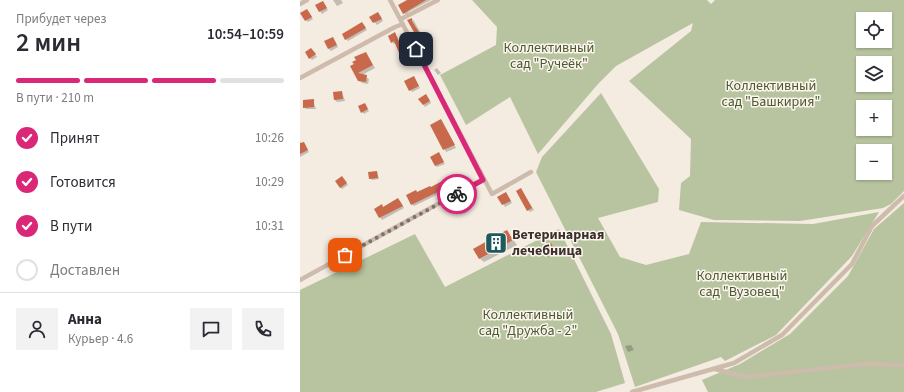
<!DOCTYPE html>
<html lang="ru">
<meta charset="utf-8">
<style>
body{margin:0;font-family:"Source Sans 3",sans-serif;background:#f2f2f3;color:#2b2b33;height:100vh;display:flex;flex-direction:column;font-size:15px;white-space:nowrap}
*{box-sizing:border-box;margin:0}
p{font-size:13px;color:#7c7c81}
.icon{flex:none;width:22px;height:22px;fill:none;stroke:currentColor;stroke-width:2;stroke-linecap:round;stroke-linejoin:round}
.map{position:relative;flex:1;overflow:hidden}
.sheet{display:flex;flex-direction:column;background:#fff;width:300px}
.sheet>*{flex:none}
.tools{position:absolute;left:556px;top:12px;display:grid;gap:8px}
.tools a{display:grid;place-items:center;width:36px;height:36px;border-radius:0px;background:#fff;box-shadow:0 1px 3px #0004;font-size:20px}
.pin{position:absolute;display:grid;place-items:center;width:34px;height:34px;color:#fff;margin:-17px;border-radius:8px;box-shadow:0 2px 6px #0006}
.courier{position:absolute;display:grid;place-items:center;width:40px;height:40px;margin:-20px;border:3px solid #db2777;border-radius:50%;background:#fff;color:#222;box-shadow:0 1px 5px #0007}
.head em{font-style:normal;font-weight:600}
.head div{display:flex;flex-direction:column-reverse}
.head{display:flex;align-items:center;justify-content:space-between;height:68px;padding:0 16px}
h1{font-size:26px;font-weight:600;line-height:30px}
.bar{display:grid;grid-template-columns:repeat(4,1fr);gap:6px 4px;align-content:center;height:48px;padding:0 16px}
.bar i{height:5px;border-radius:3px;background:#e1e1e2}
.bar .current{background:#db2777}
.bar p{grid-column:span 4}
.line{display:flex;align-items:center;gap:10px;padding:0 16px;border-top:1px solid #e1e1e2}
.line div{flex:1}
.round{display:grid;place-items:center;flex:none;width:42px;height:42px;border-radius:0px;background:#f2f2f3}
ol{padding:0 16px;list-style:none}
li{display:flex;align-items:center;gap:12px;height:44px}
li p{margin-inline-start:auto}
li .icon{padding:4px;border-radius:50%;background:#db2777;color:#fff;stroke-width:4}
li:last-child{color:#7c7c81}
li i{width:22px;height:22px;border:2px solid #e1e1e2;border-radius:50%}
main{display:flex;flex:1;min-height:0}
.map>svg:first-child{display:block}
</style>
<main>
<section class="sheet">
<div class="head"><div><h1>2 мин</h1><p>Прибудет через</p></div><em>10:54–10:59</em></div>
<div class="bar"><i class="current"></i><i class="current"></i><i class="current"></i><i></i><p>В пути · 210 m</p></div>
<ol>
<li><svg class="icon" aria-label="check" viewBox="0 0 24 24"><path d="M5 12l5 5 9-10"/></svg>Принят<p>10:26</p></li>
<li><svg class="icon" aria-label="check" viewBox="0 0 24 24"><path d="M5 12l5 5 9-10"/></svg>Готовится<p>10:29</p></li>
<li><svg class="icon" aria-label="check" viewBox="0 0 24 24"><path d="M5 12l5 5 9-10"/></svg>В пути<p>10:31</p></li>
<li><i></i>Доставлен</li>
</ol>
<div class="line" style="height:72px"><a class="round"><svg class="icon" aria-label="person" viewBox="0 0 24 24"><circle cx="12" cy="8" r="4"/><path d="M4 21q1-7 8-7t8 7"/></svg></a><div><b>Анна</b><p>Курьер · 4.6</p></div><a class="round"><svg class="icon" aria-label="chat" viewBox="0 0 24 24"><path d="M4 5h16v11H9l-5 4z"/></svg></a><a class="round"><svg class="icon" aria-label="phone" viewBox="0 0 24 24"><path d="M5 4h4l2 5-3 2q2 4 5 5l2-3 5 2v4C11 20 4 13 5 4z"/></svg></a></div>
</section>
<div class="map">
<svg width="604" height="392" viewBox="0 0 604 392">
<rect width="100%" height="100%" fill="#f4ebe1"/>
<!-- green -->
<path fill="#b8c4a0" fill-rule="evenodd" d="M172 0H407L411 4 415 0H604V191L591 204 583 208 500 221 414 220 379 210 381 183 390 176 391 139 329 81 391 31 393 23 316 66 298 84 238 154 210 97 166 125 140 75 196 45 197 27ZM563 19H585V41H563ZM563 63H585V85H563ZM563 107H585V129H563ZM563 151H585V173H563Z
M301 93 359 189 358 202 298 218 320 257 346 265 389 254 401 222 513 224 579 212 552 256 476 335 425 361 421 357 335 387 318 334 236 172 242 157Z
M604 203V392H408L402 380 440 364 490 334 548 276 574 229Z
M259 229 311 334 325 383 296 392H0V290L115 234 145 287Z"/>
<!-- shadow -->
<path fill="#0003" d="M33 0H41L43 3 37 6Z
M110 0H131L108 12 109 13 106 15 104 13Z
M24 4 28 10 22 14 16 5Z
M9 12 13 19 8 22 6 20Z
M80 15 83 21 77 25 71 18Z
M112 19 114 21 130 50 108 21Z
M63 25 67 30 48 41 46 39Z
M95 34 101 45 105 43 107 45 111 53 103 56 101 54 96 43 94 44 92 42Z
M33 38 38 47 31 51 29 49Z
M13 51 17 57 12 60 10 58Z
M66 54 75 68 62 75 69 79 68 84 62 83 59 80 51 67Z
M137 68 141 73 138 75 134 70Z
M114 77 120 88 112 92 105 82Z
M42 92 45 101 37 102 35 100Z
M128 97 131 103 125 107 120 99Z
M13 100 16 109H6L4 107Z
M66 106 69 111 64 114 62 112Z
M143 123 156 148 146 152 131 125Z
M0 145H5L9 152 0 157Z
M139 154 145 164 137 167 135 165Z
M77 172 79 179 72 180 70 178Z
M44 179 48 185 42 189 40 187Z
M147 182 151 188 114 206 112 204 118 193Z
M221 189 234 210 230 212 228 210Z
M207 195 212 203 205 207 199 197Z
M100 201 104 208 82 220 75 210 84 208Z
M207 231 217 245 184 262 179 258 193 233 196 237Z
M252 246 256 253 248 257 246 255Z
M331 345 334 350 328 352 325 346Z"/>
<!-- building -->
<path fill="#c8694b" d="M107 0H126L103 14 98 5Z
M23 1 27 8 19 12 15 5Z
M7 9 12 17 5 21 0 13Z
M78 12 82 19 73 23 69 17Z
M112 18V21L131 52 122 46 107 20Z
M62 22 66 28 45 40 42 34Z
M95 32 100 44 105 42 109 51 100 55 94 41 91 43 88 36Z
M33 37 37 45 28 49 24 41Z
M11 48 16 54 9 59 5 52Z
M66 52 73 65 58 73 67 75 66 82 58 81 50 66 54 64 52 62 56 60 54 57Z
M114 76 119 86 109 91 104 81Z
M42 91 43 99 34 100 33 92Z
M126 94 130 101 123 105 118 99Z
M14 99V107L3 108V100Z
M65 103 68 109 61 113 58 106Z
M141 119 155 145 143 150 130 125Z
M4 142 8 150 0 154V143Z
M139 152 144 162 135 166 130 157Z
M77 171 78 178 69 179 68 172Z
M42 176 47 183 40 188 35 181Z
M146 179 150 186 111 205 106 195 116 190 117 192 130 186 131 187Z
M221 188 232 208 227 211 216 191Z
M206 192 211 201 202 205 197 197Z
M98 198 103 206 79 218 74 209 82 204 83 207Z
M207 230 213 240 179 259 173 249 189 240 187 235 193 232 195 236Z
M251 243 255 251 245 256 241 248Z"/>
<g fill="none" stroke-linecap="round" stroke-linejoin="round">
<!-- street -->
<path stroke="#cdbbac" stroke-width="4.5" d="M90 0 192 194 231 172
M0 4 7 0
M101 19 138 0
M0 78 95 27 103 24
M0 280 183 179
M415 369 445 377 565 364 604 365
M332 392 434 363 482 335 552 264 572 226 604 196"/>
</g>
<g fill="none" stroke-linecap="round" stroke-linejoin="round">
<!-- done -->
<path stroke="#7c716b" stroke-width="4" stroke-dasharray="0 7.2" d="M45 255 157 194"/>
<!-- route -->
<path stroke="#db2777" stroke-width="5" d="M116 49 183 180 157 194"/>
</g>
<!-- icons -->
<defs>
<g id="building-square" transform="scale(1.15)"><rect x="-9" y="-9" width="18" height="18" rx="4" fill="#1f5a5e" stroke="#fbf5ee"/><path d="M-4-6H4V6H1V3H-1V6H-4ZM-2.5-4.3h1.7v1.8h-1.7ZM.8-4.3h1.7v1.8H.8ZM-2.5-1h1.7V.8h-1.7ZM.8-1h1.7V.8H.8Z" fill="#fff"/></g>
</defs>
<g fill-rule="evenodd">
<use href="#building-square" x="196" y="243"/>
</g>
<g text-anchor="middle" dominant-baseline="central" stroke-width="3" stroke-linejoin="round" paint-order="stroke">
<!-- park labels -->
<g font-size="14" fill="#4a5a2e" stroke="#fbf5ee">
<text x="249" y="48">Коллективный<tspan x="249" dy="16">сад "Ручеёк"</tspan></text>
<text x="471" y="86">Коллективный<tspan x="471" dy="16">сад "Башкирия"</tspan></text>
<text x="442" y="276">Коллективный<tspan x="442" dy="16">сад "Вузовец"</tspan></text>
<text x="228" y="315">Коллективный<tspan x="228" dy="16">сад "Дружба - 2"</tspan></text>
</g>
<!-- poi labels -->
<g font-size="14" font-weight="bold" fill="#3b302b" stroke="#fbf5ee" text-anchor="start">
<text x="212" y="235">Ветеринарная<tspan x="212" dy="16">лечебница</tspan></text>
</g>
</g>
</svg>
<div class="tools">
<a><svg class="icon" aria-label="locate" viewBox="0 0 24 24"><circle cx="12" cy="12" r="6"/><path d="M12 2v4M12 18v4M2 12h4M18 12h4"/></svg></a>
<a><svg class="icon" aria-label="layers" viewBox="0 0 24 24"><path d="M12 4l9 5-9 5-9-5zM3 14l9 5 9-5"/></svg></a>
<a>+</a>
<a>−</a>
</div>
<div class="pin" style="left:45px;top:255px;background:#ea580c"><svg class="icon" aria-label="bag" viewBox="0 0 24 24"><path d="M5 8h14l-1 12H6zM9 8a3 3 0 0 1 6 0"/></svg></div>
<div class="pin" style="left:116px;top:49px;background:#1f2937"><svg class="icon" aria-label="home" viewBox="0 0 24 24"><path d="M3 11l9-7 9 7M6 9v11h12V9"/></svg></div>
<div class="courier" style="left:157px;top:194px"><svg class="icon" aria-label="bike" viewBox="0 0 24 24"><circle cx="6" cy="16" r="4"/><circle cx="18" cy="16" r="4"/><path d="M6 16l4-8h5l3 8M10 8l3 8H6M13 5h3"/></svg></div>
</div>
</main>
